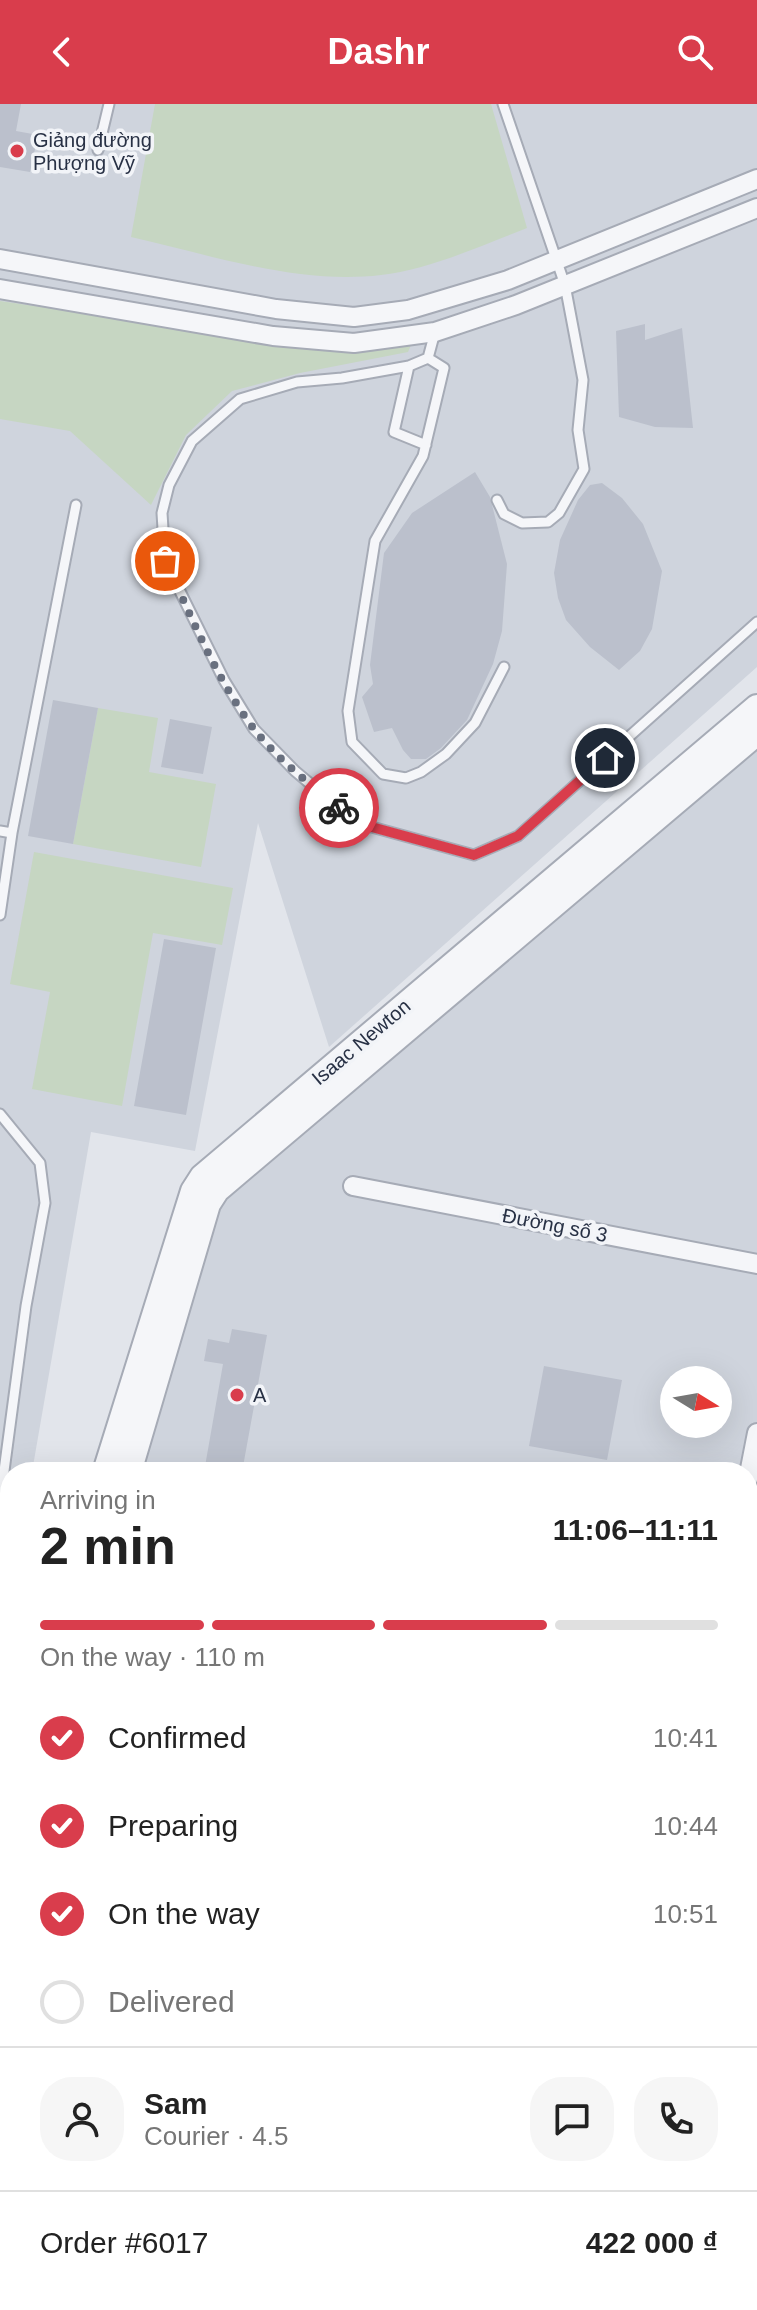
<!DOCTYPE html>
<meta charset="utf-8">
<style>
body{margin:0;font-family:Arial,sans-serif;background:#f6f6f6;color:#222;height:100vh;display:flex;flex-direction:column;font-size:30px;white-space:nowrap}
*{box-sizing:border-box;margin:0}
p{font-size:26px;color:#767676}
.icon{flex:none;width:44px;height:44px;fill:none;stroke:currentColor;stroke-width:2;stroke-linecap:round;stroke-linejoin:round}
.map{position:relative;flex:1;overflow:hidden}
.panel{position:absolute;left:0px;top:1358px;width:758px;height:848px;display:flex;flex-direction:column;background:#fff;border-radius:32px 32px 0 0;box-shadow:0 8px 32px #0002}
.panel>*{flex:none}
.needle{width:52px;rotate:101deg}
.buttons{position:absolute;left:660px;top:1262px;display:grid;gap:16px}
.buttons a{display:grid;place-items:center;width:72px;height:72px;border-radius:50%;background:#fff;box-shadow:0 8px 32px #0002;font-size:40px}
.pin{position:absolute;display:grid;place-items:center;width:68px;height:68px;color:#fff;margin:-34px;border:4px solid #fff;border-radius:50%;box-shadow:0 2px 8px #0007}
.courier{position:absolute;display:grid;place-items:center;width:80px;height:80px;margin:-40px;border:6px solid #d93d4c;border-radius:50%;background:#fff;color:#222;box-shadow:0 2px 10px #0007}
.overview em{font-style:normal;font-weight:600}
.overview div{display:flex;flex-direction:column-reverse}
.overview{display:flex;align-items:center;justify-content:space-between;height:136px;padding:0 40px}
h1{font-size:52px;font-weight:600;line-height:60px}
.bar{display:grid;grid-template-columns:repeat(4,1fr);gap:12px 8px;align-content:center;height:96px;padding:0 40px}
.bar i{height:10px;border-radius:6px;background:#e0e0e0}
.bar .current{background:#d93d4c}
.bar p{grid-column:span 4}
.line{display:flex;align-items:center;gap:20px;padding:0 40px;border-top:2px solid #e0e0e0}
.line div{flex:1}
.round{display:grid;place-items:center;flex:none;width:84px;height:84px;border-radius:32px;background:#f6f6f6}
ol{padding:0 40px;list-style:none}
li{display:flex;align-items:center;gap:24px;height:88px}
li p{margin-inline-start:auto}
li .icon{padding:8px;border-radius:50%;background:#d93d4c;color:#fff;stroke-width:4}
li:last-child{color:#767676}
li i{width:44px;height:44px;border:4px solid #e0e0e0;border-radius:50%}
header{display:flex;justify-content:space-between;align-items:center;height:104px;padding:0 40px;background:#d93d4c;color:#fff;font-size:36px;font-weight:600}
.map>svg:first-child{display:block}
</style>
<header><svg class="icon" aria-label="back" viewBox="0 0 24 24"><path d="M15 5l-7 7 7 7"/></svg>Dashr<svg class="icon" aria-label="search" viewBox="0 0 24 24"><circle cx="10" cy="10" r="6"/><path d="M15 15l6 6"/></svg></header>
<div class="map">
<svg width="757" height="2206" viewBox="0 0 757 2206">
<rect width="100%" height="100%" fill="#e2e5eb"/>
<!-- built -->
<path fill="#cfd4dd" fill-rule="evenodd" d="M0 0H757V563L329 943 258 719 195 1047 91 1028 32 1368H10V1457L0 1491Z
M757 636V2206H590L598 2196H748V1368H137L211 1102ZM674 1276H718V1320H674Z"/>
<!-- green -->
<path fill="#c6d6c2" d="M155 0H491L527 124C483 141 428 166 381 171 298 181 211 151 131 133Z
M0 197 352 248 411 241 408 248 300 269 232 287 186 331 151 401 70 327 0 315Z
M98 604 158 614 149 668 216 680 201 763 73 740Z
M34 748 233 784 222 841 153 829 122 1002 32 985 50 888 10 880Z
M757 1517V1877L748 1875V1563Z
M137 2196H372L392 2206H126Z"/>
<!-- building -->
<path fill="#bbc0cc" d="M0 0H21L16 27 38 31 30 68 0 63Z
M645 220V236L682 224 693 324 655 323 619 313 616 227Z
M475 368 490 393 507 460 502 527 493 560 467 616 441 644 426 655H411L403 646 392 624 374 628 362 593 373 580 370 561 384 449 412 409Z
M602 379 622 394 643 420 662 467 652 525 640 547 619 566 590 543 566 516 558 494 554 469 560 436 578 396 590 381Z
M53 596 98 604 73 740 28 732Z
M170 615 212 623 203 670 161 663Z
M164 835 216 844 186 1011 134 1002Z
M232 1225 267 1231 242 1368H204L223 1260 204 1257 208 1235 229 1239Z
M544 1262 622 1276 607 1356 529 1342Z"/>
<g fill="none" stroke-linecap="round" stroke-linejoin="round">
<!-- service casing -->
<g stroke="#a6abb6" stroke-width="13">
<path id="service" d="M98 46 109 0
M435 228 428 254 409 262 342 274 297 278 240 295 192 337 169 381 162 409 165 457 224 576 254 625 295 667 357 719 474 751 518 732 757 518
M428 254 444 264 423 352 375 437 348 607 352 638 383 670 406 674 421 668 446 650 475 619 504 563
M409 262 394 328 426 341
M497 396 504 410 522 419 548 418 559 409 584 365 578 326 583 276 565 181 503 0
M0 727 12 729 76 401
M0 811 12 729
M0 1010 40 1059 45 1099 26 1202 0 1397
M748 2017 757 2019
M408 2196 427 2206
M599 2196V2202L615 2206
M112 2206 124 2196
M615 2206 635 2196"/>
</g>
<!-- minor casing -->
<g stroke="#a6abb6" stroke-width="22">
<path id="minor" d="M0 155 276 205 354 213 408 206 508 176 757 75
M0 185 273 232 354 239 435 228 516 201 757 104
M353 1082 757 1160
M748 1375 757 1329
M748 1507 757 1460
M0 1586 10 1593
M748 1871 757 1873
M748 1919 757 1921
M541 2206 546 2196"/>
</g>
<!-- tertiary casing -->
<g stroke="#a6abb6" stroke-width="28">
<path id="tertiary" d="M105 1368 193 1087 202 1073 757 603
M129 1368 208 1100 217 1086 757 629
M0 1699 10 1669
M0 1768 10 1741"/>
</g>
<!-- path -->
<path stroke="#c0c3ca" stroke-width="3" stroke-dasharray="6 6" stroke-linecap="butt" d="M748 1581 757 1580"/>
<!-- service -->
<use href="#service" stroke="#f5f6f9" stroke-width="9"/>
<!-- minor -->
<use href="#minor" stroke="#f5f6f9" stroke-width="18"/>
<!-- tertiary -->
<use href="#tertiary" stroke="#f5f6f9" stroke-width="24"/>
</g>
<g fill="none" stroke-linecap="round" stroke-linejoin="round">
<!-- done -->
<path stroke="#69707f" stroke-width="8" stroke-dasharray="0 14.4" d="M165 457C192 513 216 575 254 625 277 655 310 680 339 704"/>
<!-- route -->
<path stroke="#d93d4c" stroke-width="10" d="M339 704 357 719 474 751 518 732 605 654"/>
</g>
<!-- markers -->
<g fill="#d93d4c" stroke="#f2f4f8" stroke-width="3">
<circle cx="17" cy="47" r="8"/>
<circle cx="237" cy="1291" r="8"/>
</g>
<g text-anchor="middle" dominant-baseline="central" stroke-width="7" stroke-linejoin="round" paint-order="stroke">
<!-- poi labels -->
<g font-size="20" fill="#283145" stroke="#f2f4f8" text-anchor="start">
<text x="33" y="36">Giảng đường<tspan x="33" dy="23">Phượng Vỹ</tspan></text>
<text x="253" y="1291">A</text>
</g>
<!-- street labels -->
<g font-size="20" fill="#283145" stroke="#f2f4f8">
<text transform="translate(361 938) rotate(-40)">Isaac Newton</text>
<text transform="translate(555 1121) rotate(11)">Đường số 3</text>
</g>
</g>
</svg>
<div class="buttons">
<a><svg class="needle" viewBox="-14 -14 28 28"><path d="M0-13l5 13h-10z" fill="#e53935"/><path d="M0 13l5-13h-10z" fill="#767676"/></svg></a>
</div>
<div class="pin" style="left:165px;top:457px;background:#ea580c"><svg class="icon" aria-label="bag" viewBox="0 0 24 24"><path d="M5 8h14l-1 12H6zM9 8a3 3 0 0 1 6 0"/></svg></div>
<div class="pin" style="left:605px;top:654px;background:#1f2937"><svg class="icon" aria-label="home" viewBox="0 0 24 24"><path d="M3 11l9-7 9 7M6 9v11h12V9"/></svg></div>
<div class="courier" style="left:339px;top:704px"><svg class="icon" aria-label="bike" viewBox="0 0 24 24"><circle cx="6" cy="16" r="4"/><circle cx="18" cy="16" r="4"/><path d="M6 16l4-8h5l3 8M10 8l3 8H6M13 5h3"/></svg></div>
<section class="panel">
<div class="overview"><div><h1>2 min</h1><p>Arriving in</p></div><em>11:06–11:11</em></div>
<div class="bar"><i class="current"></i><i class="current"></i><i class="current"></i><i></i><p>On the way · 110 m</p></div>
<ol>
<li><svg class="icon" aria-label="check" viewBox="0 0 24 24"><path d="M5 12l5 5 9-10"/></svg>Confirmed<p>10:41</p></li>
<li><svg class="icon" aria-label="check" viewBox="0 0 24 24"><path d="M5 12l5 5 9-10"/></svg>Preparing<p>10:44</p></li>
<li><svg class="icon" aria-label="check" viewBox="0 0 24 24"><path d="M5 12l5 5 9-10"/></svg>On the way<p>10:51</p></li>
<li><i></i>Delivered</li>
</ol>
<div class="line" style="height:144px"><a class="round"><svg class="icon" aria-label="person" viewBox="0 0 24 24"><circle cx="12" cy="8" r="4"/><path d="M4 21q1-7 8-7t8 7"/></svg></a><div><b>Sam</b><p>Courier · 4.5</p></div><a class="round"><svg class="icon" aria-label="chat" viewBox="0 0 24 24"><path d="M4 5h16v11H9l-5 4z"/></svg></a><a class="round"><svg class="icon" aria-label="phone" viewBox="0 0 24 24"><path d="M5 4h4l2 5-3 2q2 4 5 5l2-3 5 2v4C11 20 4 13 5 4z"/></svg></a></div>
<div class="line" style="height:104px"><div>Order #6017</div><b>422 000 ₫</b></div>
</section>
</div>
